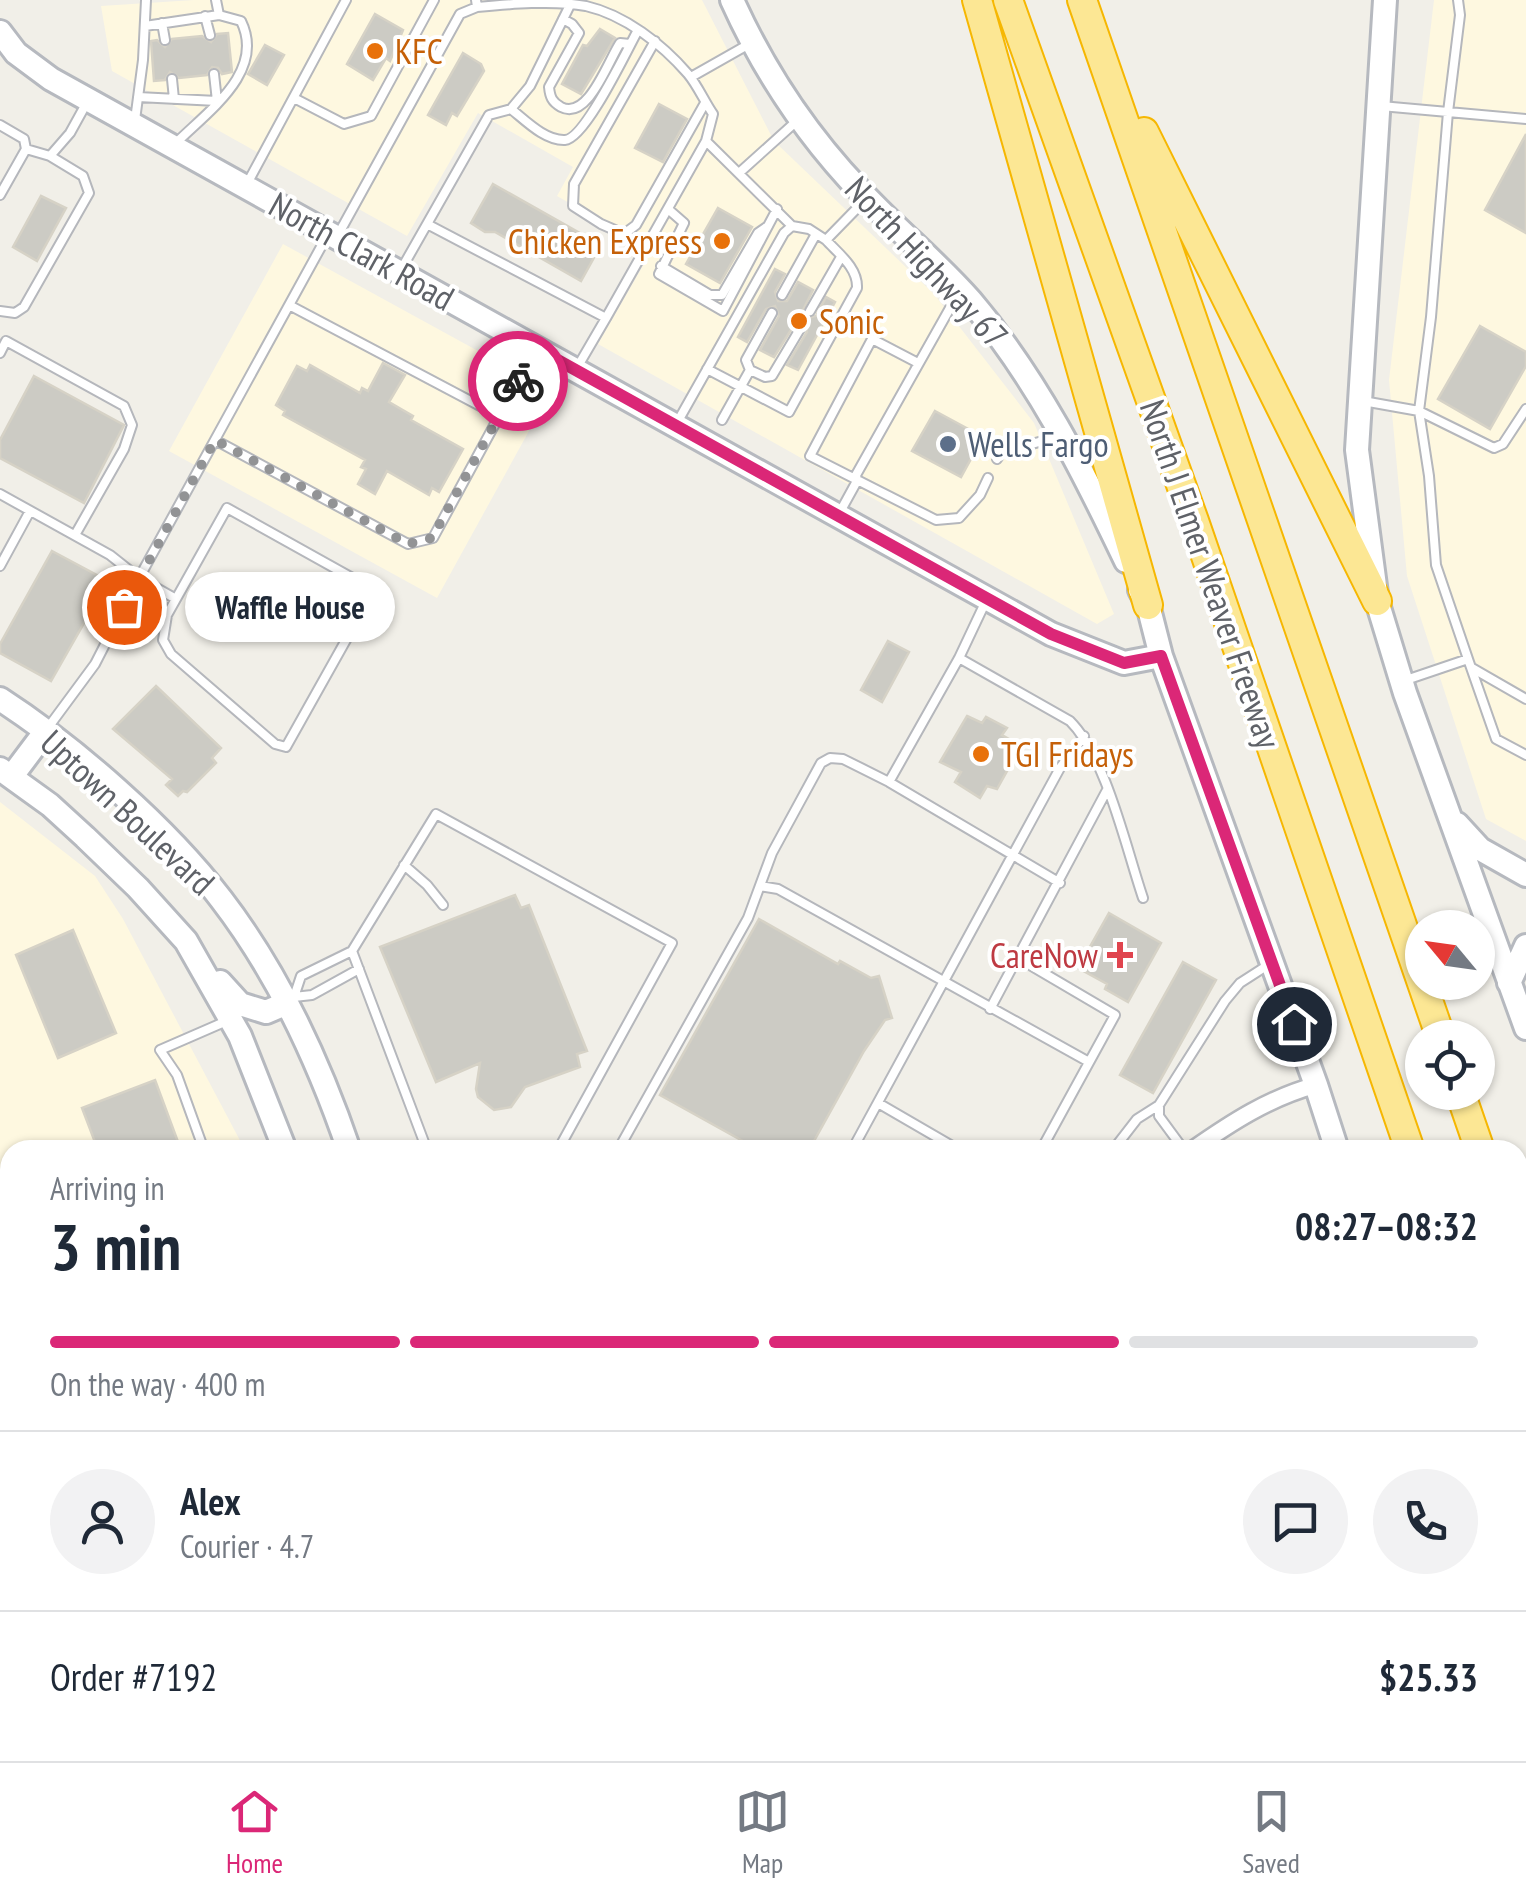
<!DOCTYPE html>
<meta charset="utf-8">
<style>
body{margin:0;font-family:"PT Sans Narrow",sans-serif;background:#f2f2f3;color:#1f2937;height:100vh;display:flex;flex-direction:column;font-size:38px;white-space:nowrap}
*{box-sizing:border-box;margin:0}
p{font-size:32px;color:#747a83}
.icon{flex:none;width:55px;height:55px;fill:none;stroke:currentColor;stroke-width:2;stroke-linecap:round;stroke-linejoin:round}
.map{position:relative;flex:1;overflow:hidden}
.details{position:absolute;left:0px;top:1140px;width:1528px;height:622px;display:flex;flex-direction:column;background:#fff;border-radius:30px 30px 0 0;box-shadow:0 2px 8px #0004}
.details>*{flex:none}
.needle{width:65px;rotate:299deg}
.fabs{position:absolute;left:1405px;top:910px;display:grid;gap:20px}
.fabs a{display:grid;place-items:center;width:90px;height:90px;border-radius:50%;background:#fff;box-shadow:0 2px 8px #0004;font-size:50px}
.pin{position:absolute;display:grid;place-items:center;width:85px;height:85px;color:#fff;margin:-42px;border:5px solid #fff;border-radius:50%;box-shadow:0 2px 10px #0007}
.courier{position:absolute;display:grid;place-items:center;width:100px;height:100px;margin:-50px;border:8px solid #db2777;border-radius:50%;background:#fff;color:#222;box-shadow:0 2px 12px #0007}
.bubble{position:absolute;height:70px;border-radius:35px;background:#fff;box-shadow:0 2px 8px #0004;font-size:32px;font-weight:600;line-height:70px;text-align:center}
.summary em{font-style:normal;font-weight:600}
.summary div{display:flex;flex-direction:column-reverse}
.summary{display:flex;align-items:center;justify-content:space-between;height:170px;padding:0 50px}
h1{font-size:65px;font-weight:600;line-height:75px}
.bar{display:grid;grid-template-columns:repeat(4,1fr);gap:15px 10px;align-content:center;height:120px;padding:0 50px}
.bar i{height:12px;border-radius:8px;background:#e0e1e3}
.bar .active{background:#db2777}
.bar p{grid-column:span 4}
.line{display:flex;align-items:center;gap:25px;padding:0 50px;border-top:2px solid #e0e1e3}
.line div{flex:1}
.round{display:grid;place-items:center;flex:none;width:105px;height:105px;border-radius:52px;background:#f2f2f3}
.menu{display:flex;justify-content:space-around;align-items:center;height:140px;border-top:2px solid #e0e1e3;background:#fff;font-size:28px;color:#747a83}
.menu a{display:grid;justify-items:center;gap:5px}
.menu .active{color:#db2777}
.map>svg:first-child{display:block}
</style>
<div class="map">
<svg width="1526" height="1761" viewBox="0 0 1526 1761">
<rect width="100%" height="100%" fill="#f1efe8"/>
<!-- commercial -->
<path fill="#fef8e0" d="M194 0H702L774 141 934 294 1034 423 1114 614 1097 624 598 344 652 250 557 196 573 167 478 113 407 236 112 71 101 6Z
M1434 0H1526V841L1486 819 1407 576 1389 380Z
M283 244 551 391 437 598 169 451Z
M0 802 95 876 123 919 245 1150H10V1361L0 1365Z"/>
<!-- building -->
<path fill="#cccbc4" stroke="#d6d2c6" stroke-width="2.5" d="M375 14 403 30 390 61 386 58 373 80 347 64Z
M600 29 615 38 581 94 562 84 583 45 587 46Z
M228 33 232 72 222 74 218 68 212 67 207 75 179 78 170 72 165 80 154 81 151 41 157 40 165 47 172 39 202 36 211 42 217 34Z
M265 45 284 55 267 85 248 74Z
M463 53 481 64 484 71 457 116 452 113 446 125 428 115Z
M659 104 687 119 663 162 635 148Z
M1526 134V233L1485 210Z
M493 184 601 245 581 281 495 232H485L471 223Z
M41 196 66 208 37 261 13 247Z
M718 208 752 227 720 283 686 264Z
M775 269 785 274 775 292 778 301H787L798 282 813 290 803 310 807 318 816 316 826 297 835 302 798 370 787 365 807 332 803 322 794 325 774 357 760 350 779 316 775 306 766 309 747 342 738 337Z
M1480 326 1526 352V366L1490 429 1438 399Z
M383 363 405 375 389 402 413 416 411 420 463 449 439 492 432 488 429 495 387 471 375 494 358 484 366 469 361 467 365 460 283 415 285 411 276 405 297 366 307 371 310 365 360 393 362 388 368 391Z
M34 376 124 425 84 503 0 458V440Z
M935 411 983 437 961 477 912 451Z
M52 551 108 581 51 681 0 653V644Z
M888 641 909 652 882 702 861 690Z
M156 686 221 748 212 758 216 763 187 792 183 791 178 796 166 785 172 779 113 729Z
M967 716 982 723 986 717 1007 728 1002 735 1021 746 997 789 987 786 980 798 955 782 961 772 940 762Z
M515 895 521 908 529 905 587 1051 577 1054 580 1067 525 1087 511 1107 494 1110 478 1097 476 1089 480 1063 436 1082 380 947Z
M1109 913 1161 943 1128 1002 1105 989 1107 984 1078 968Z
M759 919 838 964 840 961 871 978 879 976 892 1018 885 1020 864 1051 809 1150H759L660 1095Z
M73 930 116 1033 58 1058 16 955Z
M1183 962 1216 980 1153 1093 1120 1075Z
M155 1080 181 1150H98L82 1108Z"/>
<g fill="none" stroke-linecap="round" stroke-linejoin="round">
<!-- lane casing -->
<g stroke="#b5b7bc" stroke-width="12">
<path id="lane" d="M1458 0 1460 15 1448 112 1526 119
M477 7C509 4 554 0 586 6 625 15 662 44 688 74 698 86 704 101 713 114L706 141 792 226 809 229 826 240 866 199
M205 16 210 35
M563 19 572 24 579 33 549 87C550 97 552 102 561 107 588 121 608 61 620 43L630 44
M162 23 165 40
M145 26 219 15
M655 41 574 184 573 206 601 224 624 234 636 225 705 103
M691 77 751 43
M172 79 174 99
M138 97 217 101 214 74
M294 98 344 124 371 116 434 0
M1381 106 1448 112 1431 317 1419 411 1494 448 1503 444 1526 409
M511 109C525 120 545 141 565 140 585 139 627 50 638 30
M135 120 143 60 146 0
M0 125 24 139 26 149
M175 144C208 111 266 72 241 21L219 15 216 0
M739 173 799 119
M248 182 346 0
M0 195 26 149 50 156 70 133 86 104
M668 209 684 223 659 274 723 311 777 209
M427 224 606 318 706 141
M339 233 460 14 477 7 476 0
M661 266 710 295H722L758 233 768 226
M402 268 489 115 511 109 530 86 570 5
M782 295 816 234
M289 305 499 416
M0 311 15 313 24 307 89 193 83 176 50 156
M810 311 841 257
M0 353 6 341 124 406 132 425 124 449 75 535
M918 363 872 339 810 456 936 520 959 518 980 495 988 478
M578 366 606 318
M707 369 789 412 857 288C858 268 839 254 826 240
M750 370 765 377 772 376 800 329
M1363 401 1419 411 1429 476 1436 565 1468 659
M722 420 750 370 746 360 772 313
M678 421 784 233 792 226
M215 440 408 544 433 538 534 352
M997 459 1001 453 1056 437
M0 494 110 555 139 578 95 664 47 729
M227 508 374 590 286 747 275 744 171 654 163 640 167 615Z
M840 512 857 481 856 475 959 292
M0 566 30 511
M176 599 139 578 327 236
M959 658 1070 721C1106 757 1126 848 1143 898
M1472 668 1526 699
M1406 680 1468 659 1496 739 1526 755
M889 782 959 658 985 603
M404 865 427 885 443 905
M760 886 778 889 1089 1062
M352 951 427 1150
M1018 958 1115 1015 1041 1150
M359 969 312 995 294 997 301 976 352 951 436 814 672 943 558 1150
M990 1009 1107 790
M878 1103 959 1150
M204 1150 177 1075 160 1050 229 1020
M618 1150 748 918 772 853 821 763 830 758 843 759 889 782 1060 883
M852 1150 1060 768 1084 736
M1113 1150 1137 1119 1159 1105
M1184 1150 1159 1116V1105L1225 1001 1240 983 1268 965
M0 1337 10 1335
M0 1463 10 1460
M0 1647 10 1696
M23 1752 25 1761
M1157 1752V1761
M1385 1752 1387 1761
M273 1761H283
M328 1761 367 1752
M521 1761 522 1752
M870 1761 875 1752"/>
</g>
<!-- street casing -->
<g stroke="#b5b7bc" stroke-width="20">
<path id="street" d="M1192 1150C1232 1122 1269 1098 1316 1085"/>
</g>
<!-- secondary casing -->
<g stroke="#b6b9bf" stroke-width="28">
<path id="secondary" d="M732 0C768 80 816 149 879 210 910 241 942 268 971 301 1037 379 1082 469 1126 561
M1385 0 1357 450 1377 601 1405 693 1526 1028
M0 32 16 53 51 79 1051 634 1124 663 1161 656
M1140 590 1148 605 1161 656 1316 1085 1337 1150
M0 699C74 747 167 828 221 899 278 973 319 1062 349 1150
M0 769 50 805 85 837 138 888 186 941 240 1036 285 1150
M12 776 45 732
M1457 824 1480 849 1526 875
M220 982 240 1004 266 1012 285 1004
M1509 983 1526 946
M413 1752 414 1761
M476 1752 478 1761
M1497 1752 1499 1761"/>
</g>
<!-- highway casing -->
<g stroke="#f6b702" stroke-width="32">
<path id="highway" d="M977 0 1148 605
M1008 0 1194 521 1410 1150
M1082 0 1441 1038
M1144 132 1377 601
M1460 1092 1480 1150
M1518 1259 1526 1283
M1518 1482 1526 1508
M1518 1551 1526 1568"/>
</g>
<!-- lane -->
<use href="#lane" stroke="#fff" stroke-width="8"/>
<!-- street -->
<use href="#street" stroke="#fff" stroke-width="15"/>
<!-- secondary -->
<use href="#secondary" stroke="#fff" stroke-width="22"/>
<!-- highway -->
<use href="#highway" stroke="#fce794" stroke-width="28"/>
</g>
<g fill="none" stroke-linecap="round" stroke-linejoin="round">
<!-- done -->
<path stroke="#929395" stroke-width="10" stroke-dasharray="0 18" d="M124 607 215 440 408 544 432 538 518 381"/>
<!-- route -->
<path stroke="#db2777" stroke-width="12" d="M518 381 536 348 1051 634 1124 663 1161 656 1294 1024"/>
</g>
<!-- markers -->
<g fill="#e8710a" stroke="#fff" stroke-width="4">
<circle cx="375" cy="51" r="10"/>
<circle cx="722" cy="241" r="10"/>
<circle cx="799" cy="321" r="10"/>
<circle cx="981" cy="754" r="10"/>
</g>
<circle fill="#5c6f8a" stroke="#fff" stroke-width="4" cx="948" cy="444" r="10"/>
<path fill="#e0444e" stroke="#fff" stroke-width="4" d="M1115 940h10v10h10v10h-10v10h-10v-10h-10v-10h10z"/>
<g text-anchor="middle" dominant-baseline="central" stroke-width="8" stroke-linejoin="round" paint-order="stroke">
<!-- food labels -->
<g font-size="35" fill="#c56008" stroke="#fff" text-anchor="start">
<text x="395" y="51">KFC</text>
<text x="702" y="241" text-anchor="end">Chicken Express</text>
<text x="819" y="321">Sonic</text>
<text x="1001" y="754">TGI Fridays</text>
</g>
<!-- street labels -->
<g font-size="35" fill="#5f6268" stroke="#fff">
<text transform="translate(362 251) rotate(29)">North Clark Road</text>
<text transform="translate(927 262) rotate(47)">North Highway 67</text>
<text transform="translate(1211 574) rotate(71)">North J Elmer Weaver Freeway</text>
<text transform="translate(128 812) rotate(43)">Uptown Boulevard</text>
</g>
<!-- service labels -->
<g font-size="35" fill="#4e5e75" stroke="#fff" text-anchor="start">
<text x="968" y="444">Wells Fargo</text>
</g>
<!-- health labels -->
<g font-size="35" fill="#be3a42" stroke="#fff" text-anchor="end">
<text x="1098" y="955">CareNow</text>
</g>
</g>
</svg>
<div class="fabs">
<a><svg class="needle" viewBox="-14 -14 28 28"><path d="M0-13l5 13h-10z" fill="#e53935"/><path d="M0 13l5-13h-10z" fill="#747a83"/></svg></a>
<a><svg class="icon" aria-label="locate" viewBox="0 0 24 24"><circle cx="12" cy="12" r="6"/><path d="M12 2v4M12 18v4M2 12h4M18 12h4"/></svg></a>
</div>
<div class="pin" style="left:124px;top:607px;background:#ea580c"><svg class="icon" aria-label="bag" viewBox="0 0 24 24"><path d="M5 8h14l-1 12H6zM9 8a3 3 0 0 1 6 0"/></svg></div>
<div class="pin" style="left:1294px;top:1024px;background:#1f2937"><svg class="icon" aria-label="home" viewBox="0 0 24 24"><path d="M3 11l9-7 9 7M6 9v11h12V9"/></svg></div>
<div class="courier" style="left:518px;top:381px"><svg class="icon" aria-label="bike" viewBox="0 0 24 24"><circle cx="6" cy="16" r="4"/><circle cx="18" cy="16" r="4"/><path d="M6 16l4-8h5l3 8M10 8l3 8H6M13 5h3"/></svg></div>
<div class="bubble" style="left:185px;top:572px;width:210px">Waffle House</div>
<section class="details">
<div class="summary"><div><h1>3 min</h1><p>Arriving in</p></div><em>08:27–08:32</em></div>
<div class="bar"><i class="active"></i><i class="active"></i><i class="active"></i><i></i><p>On the way · 400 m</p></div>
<div class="line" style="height:180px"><a class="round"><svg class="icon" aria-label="person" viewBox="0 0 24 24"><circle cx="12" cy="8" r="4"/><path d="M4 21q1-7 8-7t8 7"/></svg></a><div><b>Alex</b><p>Courier · 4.7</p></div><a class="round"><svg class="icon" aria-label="chat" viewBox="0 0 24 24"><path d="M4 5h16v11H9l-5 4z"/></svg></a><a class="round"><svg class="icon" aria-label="phone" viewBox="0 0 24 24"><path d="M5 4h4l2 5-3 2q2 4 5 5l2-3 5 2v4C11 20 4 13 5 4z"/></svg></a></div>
<div class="line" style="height:130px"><div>Order #7192</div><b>$25.33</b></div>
</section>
</div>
<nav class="menu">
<a class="active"><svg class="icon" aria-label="home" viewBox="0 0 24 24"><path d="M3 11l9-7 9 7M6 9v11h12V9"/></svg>Home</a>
<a><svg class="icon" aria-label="map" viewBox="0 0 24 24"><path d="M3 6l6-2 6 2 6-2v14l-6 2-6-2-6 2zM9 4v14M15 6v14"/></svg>Map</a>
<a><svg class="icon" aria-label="saved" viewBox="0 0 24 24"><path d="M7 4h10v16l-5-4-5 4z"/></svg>Saved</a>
</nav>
